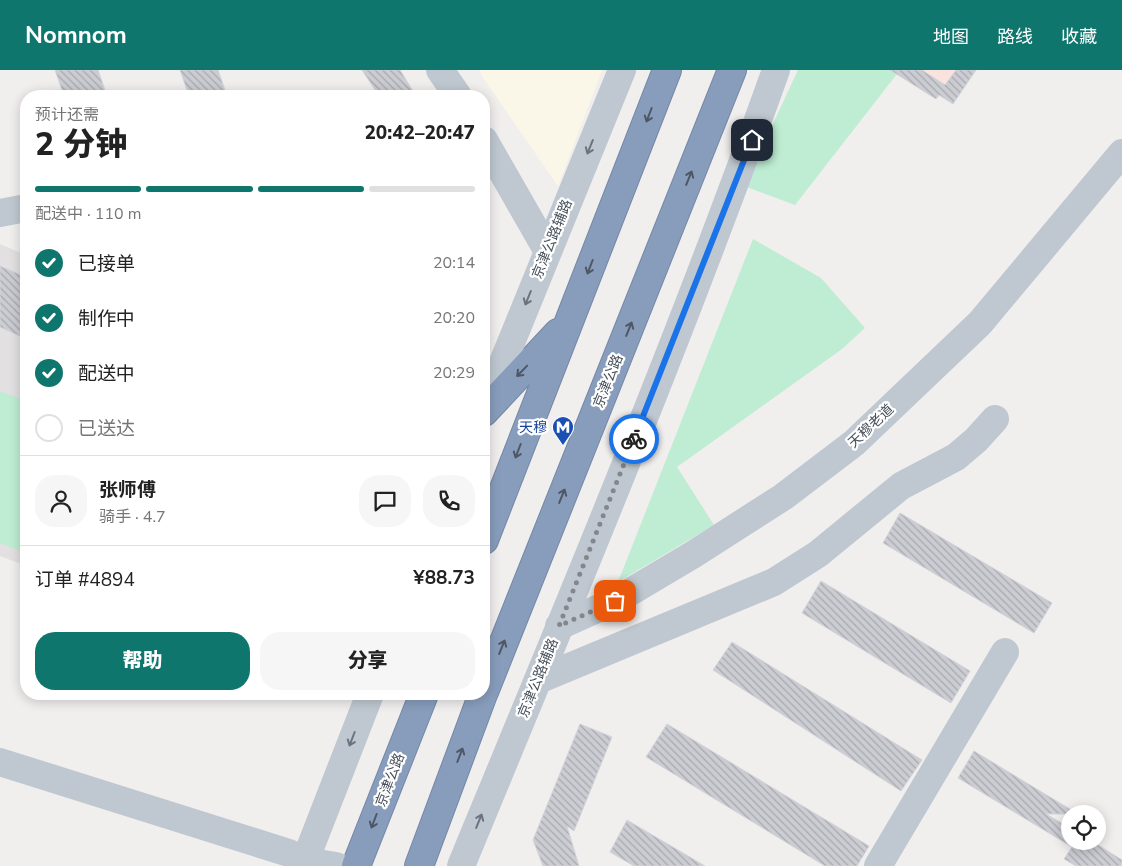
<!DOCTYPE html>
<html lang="zh">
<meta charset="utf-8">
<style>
body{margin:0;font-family:"Nunito Sans","Noto Sans SC",sans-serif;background:#f6f6f6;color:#222;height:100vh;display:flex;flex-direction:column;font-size:19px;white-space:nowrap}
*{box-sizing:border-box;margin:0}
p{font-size:16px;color:#767676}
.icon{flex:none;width:28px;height:28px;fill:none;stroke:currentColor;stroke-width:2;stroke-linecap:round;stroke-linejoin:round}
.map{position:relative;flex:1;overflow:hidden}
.details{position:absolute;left:20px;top:20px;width:470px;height:610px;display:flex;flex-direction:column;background:#fff;border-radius:20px;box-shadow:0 2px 12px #0003}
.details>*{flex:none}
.controls{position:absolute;left:1061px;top:735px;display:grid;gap:10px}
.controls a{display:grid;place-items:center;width:45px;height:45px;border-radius:50%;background:#fff;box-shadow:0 2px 12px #0003;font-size:25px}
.pin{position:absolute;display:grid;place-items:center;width:42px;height:42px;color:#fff;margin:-21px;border-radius:10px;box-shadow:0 2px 8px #0006}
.courier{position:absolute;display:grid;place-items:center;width:50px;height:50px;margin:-25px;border:4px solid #1a73e8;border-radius:50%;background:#fff;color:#222;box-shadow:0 1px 6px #0007}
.head em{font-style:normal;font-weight:800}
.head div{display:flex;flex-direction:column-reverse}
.head{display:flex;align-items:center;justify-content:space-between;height:85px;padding:0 15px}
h1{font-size:32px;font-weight:800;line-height:38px}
.bar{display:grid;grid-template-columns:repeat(4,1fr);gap:8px 5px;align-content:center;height:60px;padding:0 15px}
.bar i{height:6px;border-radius:4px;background:#e0e0e0}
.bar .on{background:#0f766e}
.bar p{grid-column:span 4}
.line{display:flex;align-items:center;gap:12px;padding:0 15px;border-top:1px solid #e0e0e0}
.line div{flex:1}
.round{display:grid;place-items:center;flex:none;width:52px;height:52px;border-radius:20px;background:#f6f6f6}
ol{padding:0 15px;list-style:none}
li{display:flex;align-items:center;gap:15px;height:55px}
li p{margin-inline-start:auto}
li .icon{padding:5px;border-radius:50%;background:#0f766e;color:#fff;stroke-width:4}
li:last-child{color:#767676}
li i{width:28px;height:28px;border:2px solid #e0e0e0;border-radius:50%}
.primary-button{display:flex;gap:10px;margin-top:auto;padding:10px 15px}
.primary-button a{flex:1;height:58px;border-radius:20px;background:#0f766e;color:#fff;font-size:20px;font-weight:800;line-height:58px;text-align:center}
.primary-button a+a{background:#f6f6f6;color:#222}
header{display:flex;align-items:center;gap:30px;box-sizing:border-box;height:70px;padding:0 25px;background:#0f766e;color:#fff}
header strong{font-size:24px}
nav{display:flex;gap:28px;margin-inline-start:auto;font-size:18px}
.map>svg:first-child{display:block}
</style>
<header>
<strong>Nomnom</strong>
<nav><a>地图</a><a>路线</a><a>收藏</a></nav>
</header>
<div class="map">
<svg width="1122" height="796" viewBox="0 0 1122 796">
<defs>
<pattern id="building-back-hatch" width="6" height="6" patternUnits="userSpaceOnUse" patternTransform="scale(1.25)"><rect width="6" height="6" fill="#cbcdd3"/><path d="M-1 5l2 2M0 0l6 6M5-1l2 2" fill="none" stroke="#a7a9ae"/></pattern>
</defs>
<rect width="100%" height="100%" fill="#f1eeee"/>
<!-- commercial -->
<path fill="#fbf7e8" d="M479 0H602L558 116 484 9Z"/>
<!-- education -->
<path fill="#e2e0e0" d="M0 174 26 185V496L0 486Z"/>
<!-- medical -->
<path fill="#fae3df" d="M911 0H976L936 29 905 9Z"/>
<!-- grass -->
<path fill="#beedd3" d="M798 0H900L795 135 744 116Z
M753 169 821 208 865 258 842 279 677 397 714 455 618 512Z
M0 321 26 331V483L0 473Z"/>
<!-- building -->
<path fill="url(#building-back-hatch)" stroke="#d2d4da" d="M55 0H98L107 26H64Z
M180 0H218L227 26H189Z
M362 0H400L416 26H379Z
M890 0H922L945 15 956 0H976L953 34 939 25 936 29Z
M0 196 26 207V269L0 257Z
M900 443 1052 533 1034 563 883 473Z
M821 511 970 601 951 633 802 543Z
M732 572 922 690 901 721 713 600Z
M580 654 612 667 574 761 567 756 579 796H543L533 770Z
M667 654 869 776 857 796H825L646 687Z
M974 681 1078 744H1046L1070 758V771H1092L1122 790V796H1076L1064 789 1072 777 958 708Z
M627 750 705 796H634L610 782Z"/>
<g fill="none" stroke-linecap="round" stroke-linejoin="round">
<!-- highway casing -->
<g stroke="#7388a7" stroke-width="30">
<path id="highway" d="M484 342 558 263
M484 470 667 0
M484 622 732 0
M356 796 424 624
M419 796 483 624"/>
</g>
<!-- minor -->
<path stroke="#bfc8d0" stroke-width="28" d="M440 0 458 26
M484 70 547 180
M0 143 26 138
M484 339 622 0
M559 556 615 531 694 484 783 427 854 373 980 253 1122 83
M538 610 774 512 818 484 901 416 956 387 976 370 995 349
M0 692 289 783 305 791 336 796
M303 796 370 624
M461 796C570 532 680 269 776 0
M878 796 1005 582"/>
<!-- highway -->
<use href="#highway" stroke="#889dbc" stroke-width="28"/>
</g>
<!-- one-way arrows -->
<defs><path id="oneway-shaft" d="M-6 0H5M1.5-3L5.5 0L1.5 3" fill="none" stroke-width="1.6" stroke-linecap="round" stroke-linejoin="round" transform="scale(1.25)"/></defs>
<g stroke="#4e5865">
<use href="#oneway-shaft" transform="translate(649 45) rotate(111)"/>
<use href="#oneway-shaft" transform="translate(689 108) rotate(-68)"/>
<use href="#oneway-shaft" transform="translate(590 197) rotate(111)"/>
<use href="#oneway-shaft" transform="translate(629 259) rotate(-68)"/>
<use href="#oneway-shaft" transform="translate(522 301) rotate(134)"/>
<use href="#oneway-shaft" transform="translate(518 381) rotate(111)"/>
<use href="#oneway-shaft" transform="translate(562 426) rotate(-68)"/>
<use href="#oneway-shaft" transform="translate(502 577) rotate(-68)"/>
<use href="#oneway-shaft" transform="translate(460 685) rotate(-69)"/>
<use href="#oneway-shaft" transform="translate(374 751) rotate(111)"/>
</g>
<g stroke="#6b747e">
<use href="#oneway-shaft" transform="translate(590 77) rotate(112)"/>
<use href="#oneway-shaft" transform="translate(528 228) rotate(112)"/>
<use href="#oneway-shaft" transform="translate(352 669) rotate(111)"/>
<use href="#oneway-shaft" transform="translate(479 751) rotate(-68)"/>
</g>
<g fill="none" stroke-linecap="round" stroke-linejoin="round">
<!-- done -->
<path stroke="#82878e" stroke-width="5" stroke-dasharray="0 9" d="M615 531 559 556 634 369"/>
<!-- route -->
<path stroke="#1a73e8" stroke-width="6" d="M634 369 752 70"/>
</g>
<!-- icons -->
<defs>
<g id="metro-pin" transform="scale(1.125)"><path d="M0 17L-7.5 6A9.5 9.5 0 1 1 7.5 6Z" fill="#1a4fb4" stroke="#fff"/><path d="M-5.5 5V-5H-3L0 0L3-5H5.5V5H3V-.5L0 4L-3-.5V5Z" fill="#fff"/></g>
</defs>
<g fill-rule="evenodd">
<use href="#metro-pin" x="563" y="357"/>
</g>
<g text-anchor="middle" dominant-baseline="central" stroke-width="4.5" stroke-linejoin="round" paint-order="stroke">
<!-- street labels -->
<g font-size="14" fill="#47505b" stroke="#fff">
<text transform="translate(552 169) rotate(-68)">京津公路辅路</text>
<text transform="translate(608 311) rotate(-68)">京津公路</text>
<text transform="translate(871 356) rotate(-43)">天穆老道</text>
<text transform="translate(538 608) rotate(-68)">京津公路辅路</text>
<text transform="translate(390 710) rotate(-69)">京津公路</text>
</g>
<!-- transit labels -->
<g font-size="14" fill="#164399" stroke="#fff" text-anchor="end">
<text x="547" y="357">天穆</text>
</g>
</g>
</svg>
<div class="controls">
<a><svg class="icon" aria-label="locate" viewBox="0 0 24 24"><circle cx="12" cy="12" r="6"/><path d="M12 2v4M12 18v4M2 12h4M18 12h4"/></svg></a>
</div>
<div class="pin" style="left:615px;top:531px;background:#ea580c"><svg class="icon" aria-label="bag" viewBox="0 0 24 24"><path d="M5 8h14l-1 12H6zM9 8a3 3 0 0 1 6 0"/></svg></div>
<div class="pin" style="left:752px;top:70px;background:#1f2937"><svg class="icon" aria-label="home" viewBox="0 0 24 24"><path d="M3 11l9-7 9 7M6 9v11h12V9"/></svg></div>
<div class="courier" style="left:634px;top:369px"><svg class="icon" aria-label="bike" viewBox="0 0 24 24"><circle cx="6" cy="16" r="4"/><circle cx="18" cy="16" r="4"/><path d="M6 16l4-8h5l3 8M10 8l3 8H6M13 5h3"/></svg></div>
<section class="details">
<div class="head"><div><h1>2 分钟</h1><p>预计还需</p></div><em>20:42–20:47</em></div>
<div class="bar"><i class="on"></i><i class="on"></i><i class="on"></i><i></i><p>配送中 · 110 m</p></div>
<ol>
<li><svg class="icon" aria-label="check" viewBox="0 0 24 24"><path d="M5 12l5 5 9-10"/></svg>已接单<p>20:14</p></li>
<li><svg class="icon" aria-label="check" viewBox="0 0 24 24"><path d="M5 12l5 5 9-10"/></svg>制作中<p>20:20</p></li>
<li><svg class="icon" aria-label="check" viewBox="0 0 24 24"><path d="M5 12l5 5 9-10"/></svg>配送中<p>20:29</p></li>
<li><i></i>已送达</li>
</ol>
<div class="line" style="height:90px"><a class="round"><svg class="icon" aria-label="person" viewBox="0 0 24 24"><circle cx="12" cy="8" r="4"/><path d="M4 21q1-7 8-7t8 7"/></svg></a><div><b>张师傅</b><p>骑手 · 4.7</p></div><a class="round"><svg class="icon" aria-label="chat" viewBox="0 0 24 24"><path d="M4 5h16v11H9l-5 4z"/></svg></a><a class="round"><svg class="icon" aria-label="phone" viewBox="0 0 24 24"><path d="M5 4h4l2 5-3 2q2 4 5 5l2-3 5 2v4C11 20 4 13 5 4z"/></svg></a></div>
<div class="line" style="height:65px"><div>订单 #4894</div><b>¥88.73</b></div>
<div class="primary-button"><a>帮助</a><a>分享</a></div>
</section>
</div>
